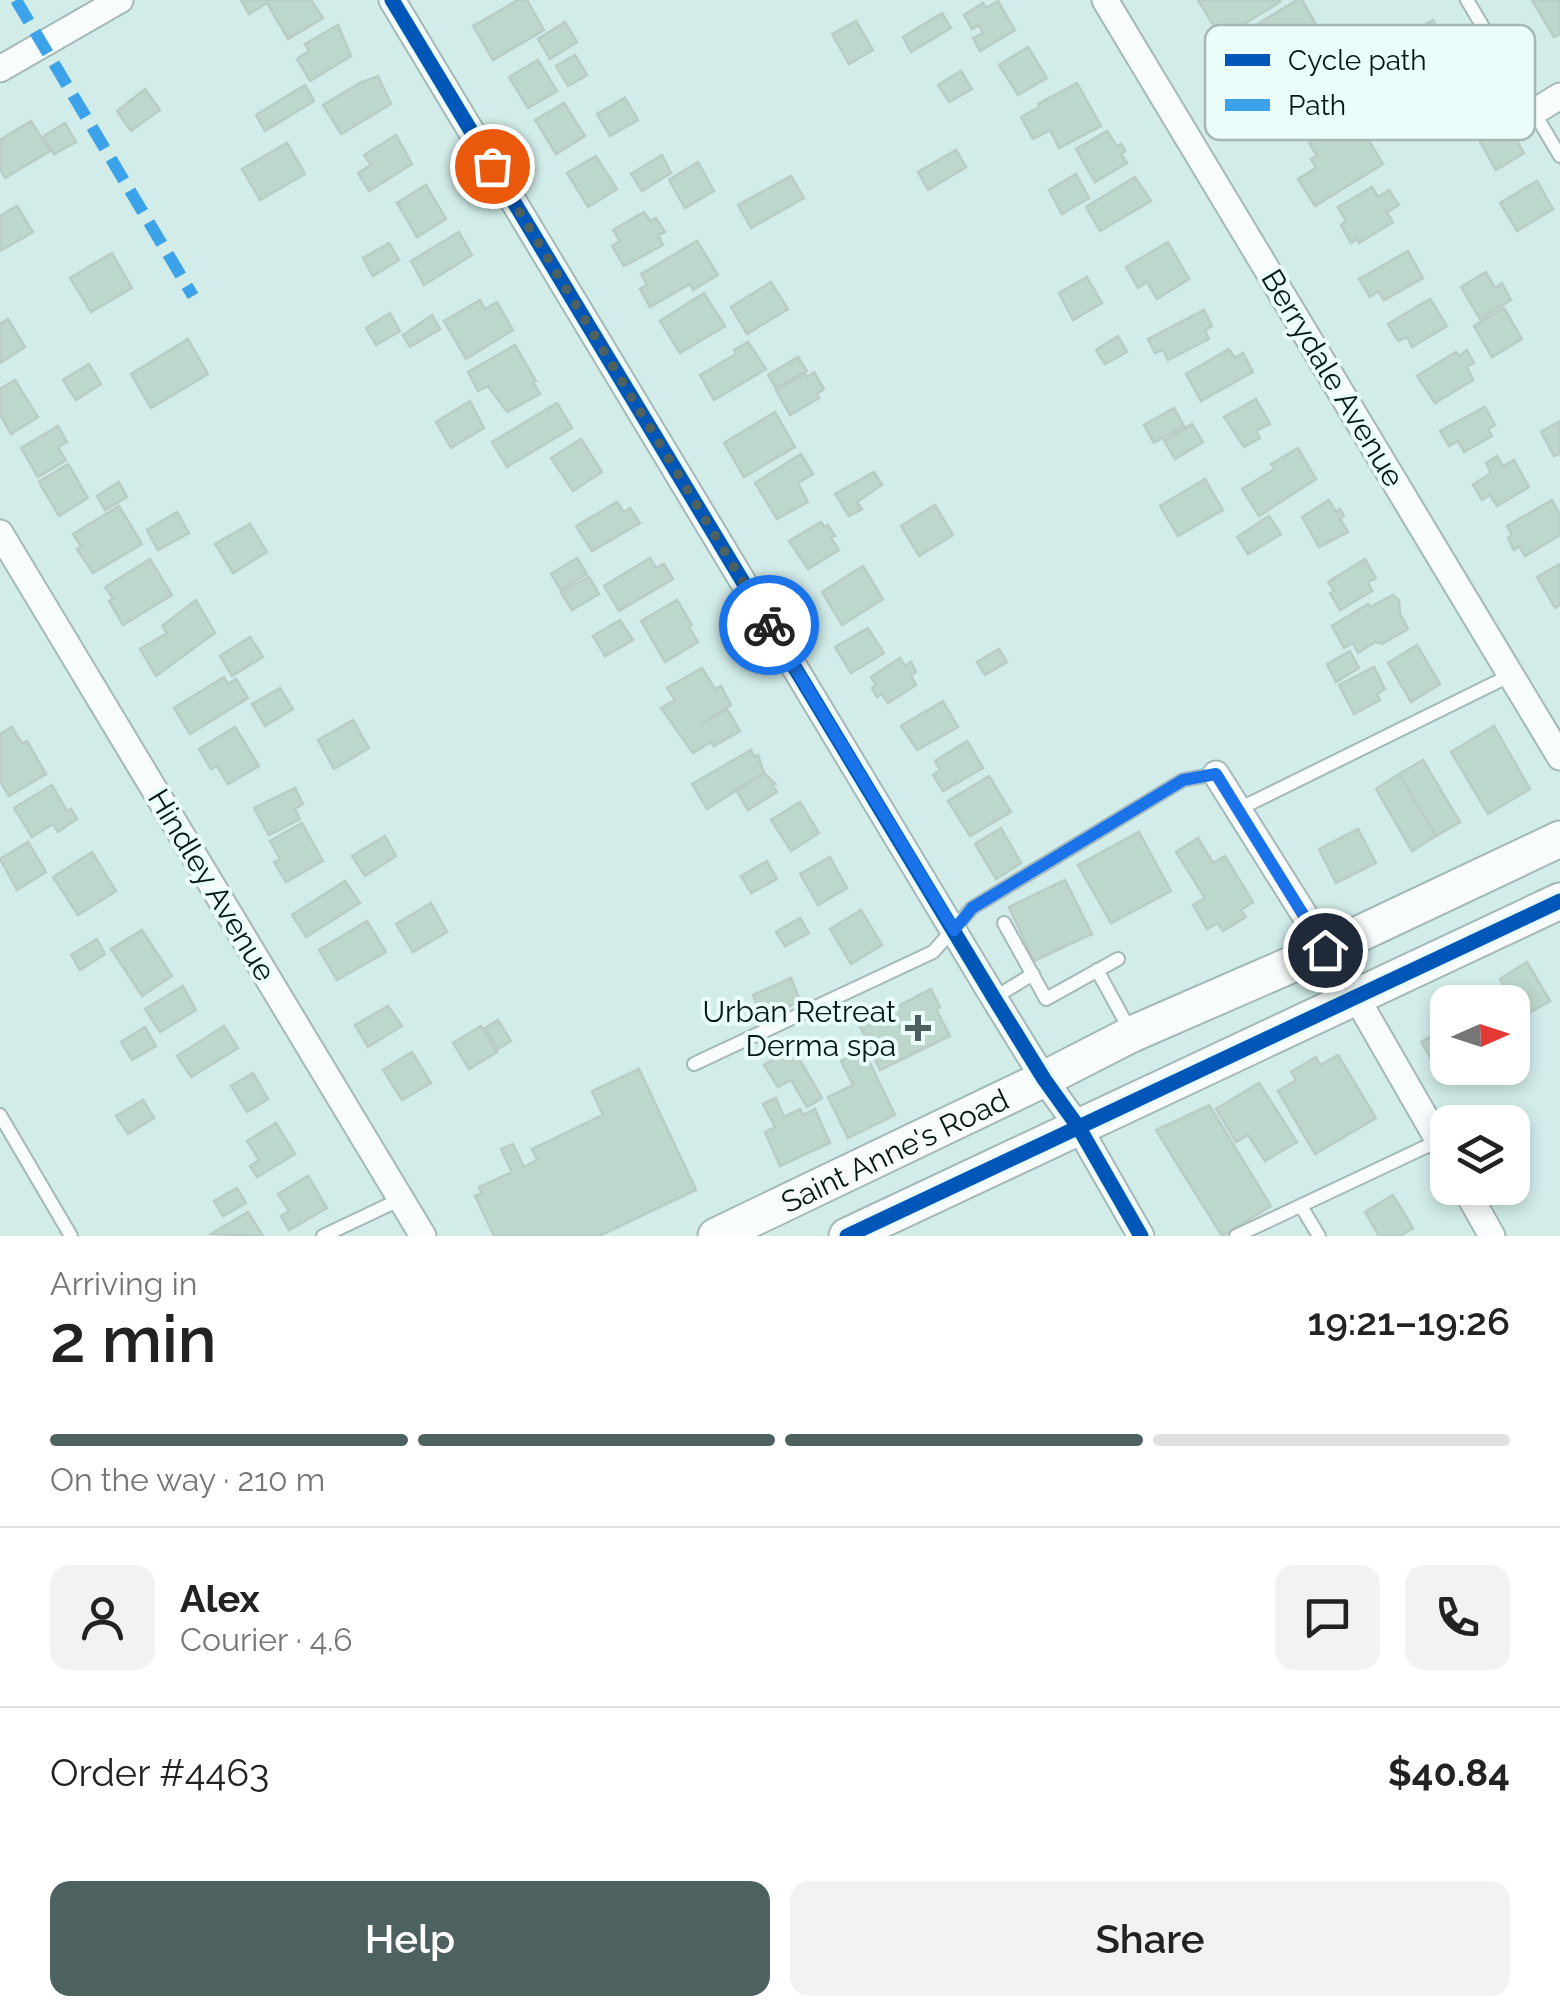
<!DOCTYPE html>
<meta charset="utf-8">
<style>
body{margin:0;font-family:Raleway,sans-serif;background:#f2f2f2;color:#222;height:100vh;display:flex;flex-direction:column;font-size:38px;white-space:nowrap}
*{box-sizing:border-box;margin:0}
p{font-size:32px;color:#767676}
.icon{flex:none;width:55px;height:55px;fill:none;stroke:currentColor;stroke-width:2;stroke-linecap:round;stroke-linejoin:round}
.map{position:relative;height:1236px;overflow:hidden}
.side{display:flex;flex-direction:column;background:#fff;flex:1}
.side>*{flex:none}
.needle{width:65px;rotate:87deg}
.tools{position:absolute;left:1430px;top:985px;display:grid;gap:20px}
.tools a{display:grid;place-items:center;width:100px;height:100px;border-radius:20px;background:#fff;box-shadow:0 5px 15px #0003;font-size:50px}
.pin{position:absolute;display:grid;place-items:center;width:85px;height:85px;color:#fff;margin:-42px;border:5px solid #fff;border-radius:50%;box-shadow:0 2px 10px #0007}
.courier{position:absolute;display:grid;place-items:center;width:100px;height:100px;margin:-50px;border:8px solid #1a73e8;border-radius:50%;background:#fff;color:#222;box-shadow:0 2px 12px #0007}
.overview em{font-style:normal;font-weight:600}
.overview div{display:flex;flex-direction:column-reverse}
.overview{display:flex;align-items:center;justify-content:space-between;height:170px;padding:0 50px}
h1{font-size:65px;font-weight:600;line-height:75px}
.bar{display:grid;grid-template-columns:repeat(4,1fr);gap:15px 10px;align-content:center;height:120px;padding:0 50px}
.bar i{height:12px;border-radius:8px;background:#e0e0e0}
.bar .on{background:#4d6260}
.bar p{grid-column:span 4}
.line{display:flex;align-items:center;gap:25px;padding:0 50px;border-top:2px solid #e0e0e0}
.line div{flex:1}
.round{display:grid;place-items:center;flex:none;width:105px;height:105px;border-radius:20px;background:#f2f2f2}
.cta{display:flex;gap:20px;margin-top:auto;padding:20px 50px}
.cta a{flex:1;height:115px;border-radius:20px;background:#4d6260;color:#fff;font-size:40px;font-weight:600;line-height:115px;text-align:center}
.cta a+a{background:#f2f2f2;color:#222}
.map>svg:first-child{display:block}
</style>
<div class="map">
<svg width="1560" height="1236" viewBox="0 0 1560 1236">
<rect width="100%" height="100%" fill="#d1ece9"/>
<!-- building -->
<path fill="#bdd7cc" stroke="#b9ccc6" stroke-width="2.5" d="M241 0H311L323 18 288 39 267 3 249 14Z
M518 0H527L544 30 493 60 473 26Z
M1198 0H1280V2L1221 38Z
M1297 0H1302L1331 50 1287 76 1256 25Z
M1532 0H1560V34L1554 37Z
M998 1 1015 30 980 51 973 38 983 33 979 25 972 29 964 15 983 3 986 8Z
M942 13 951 28 911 52 903 37Z
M1433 20 1450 51 1412 73 1394 43Z
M856 21 873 50 849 64 832 34Z
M565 22 577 42 550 59 538 39Z
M338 25 351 56 310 81 297 59 309 51 305 44Z
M1028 47 1047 78 1018 95 999 65Z
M575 55 587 75 568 86 556 66Z
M538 60 557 91 528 108 509 77Z
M961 71 972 89 949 102 938 85Z
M378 76 391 104 341 134 323 105 360 83Z
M1077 83 1101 126 1059 148 1050 130 1033 139 1021 117 1039 107 1038 104Z
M305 85 314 101 265 131 256 115Z
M145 89 160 110 131 131 117 111Z
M625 98 638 120 610 136 597 114Z
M564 103 585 136 556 154 535 120Z
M1354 116 1383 164 1315 206 1298 179 1316 168 1311 159 1317 156 1309 143Z
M31 121 50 151 5 178 0 169V140Z
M65 123 76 142 54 154 44 136Z
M1508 125 1524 153 1496 170 1480 142Z
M1107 131 1117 146 1121 144 1125 151 1121 154 1127 163 1095 182 1076 149Z
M396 135 412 164 369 191 358 173 371 165 364 155Z
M287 143 305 174 260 200 242 169Z
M956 150 966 167 928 190 918 172Z
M662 155 671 173 642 191 631 174Z
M596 156 617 189 588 207 567 173Z
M698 162 714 191 685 208 669 180Z
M1076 174 1089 198 1062 214 1049 190Z
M791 176 804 198 751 228 738 205Z
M1135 177 1151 201 1100 231 1086 207Z
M1537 181 1553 209 1517 231 1500 203Z
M426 185 446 219 417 237 397 203Z
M1372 187 1378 197 1389 190 1399 205 1387 212 1393 222 1359 243 1357 239 1351 243 1341 225 1346 221 1338 207Z
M17 206 33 232 0 251V216Z
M644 212 650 221 656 218 665 232 658 235 663 245 624 266 612 246 620 241 613 230Z
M459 232 472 255 424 285 411 261Z
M697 241 718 275 693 290 690 284 650 307 640 289 647 285 641 274Z
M1168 242 1189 279 1157 299 1147 282 1138 288 1126 267Z
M389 243 399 260 373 276 363 258Z
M1408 251 1423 278 1384 300 1378 291 1370 297 1359 279Z
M112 253 132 288 91 312 70 278Z
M1486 272 1495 288 1502 283 1511 300 1480 319 1461 287Z
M1087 277 1102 303 1073 320 1059 293Z
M771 282 788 309 747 334 731 307Z
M704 293 725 326 680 353 660 321Z
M1430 299 1447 326 1412 347 1407 337 1398 341 1388 324Z
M480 300 485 309 497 302 513 330 466 359 444 321Z
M1504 308 1522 339 1492 357 1474 326Z
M1204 310 1212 326 1205 330 1209 339 1168 360 1163 350 1155 353 1148 339Z
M390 313 400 331 376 345 366 328Z
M432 315 440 329 410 347 403 335Z
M8 319 25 347 0 363V324Z
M1118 336 1127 352 1105 364 1096 350Z
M188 339 208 374 151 408 131 374Z
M748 342 766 369 714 400 700 375 736 354 734 350Z
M515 345 536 381 533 382 540 394 507 412 488 386 478 391 468 372Z
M1229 349 1235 358 1243 353 1253 372 1201 401 1186 374Z
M1467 350 1474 363 1467 367 1473 380 1435 403 1417 376 1456 352 1459 356Z
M798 357 807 371 776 388 768 375Z
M89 364 101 384 76 400 63 380Z
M814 372 824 389 817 394 819 398 790 415 776 390 805 373 807 377Z
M15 380 38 417 11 434 0 415V389Z
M1256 399 1270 424 1256 431 1260 438 1244 447 1224 417Z
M470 401 484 428 451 448 436 422Z
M557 403 572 428 507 467 492 442Z
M1485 407 1495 425 1488 429 1492 436 1464 452 1458 441 1449 446 1440 431Z
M1174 408 1184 426 1154 443 1144 425Z
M775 412 795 447 744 477 724 443Z
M1560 421V453L1554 456 1541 432Z
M1192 424 1203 442 1175 459 1164 441Z
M58 426 67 442 58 447 66 460 38 477 21 448Z
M581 439 602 472 573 491 551 458Z
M1298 448 1316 479 1259 516 1242 489 1275 469 1271 464Z
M801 454 813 474 798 483 808 502 777 519 755 483Z
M1497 456 1503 466 1514 460 1529 487 1497 506 1490 495 1482 500 1473 485 1491 473 1486 463Z
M68 464 88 498 59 516 39 482Z
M874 472 882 485 857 502 862 509 849 516 835 494Z
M1205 479 1223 510 1178 536 1160 506Z
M119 482 127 497 105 510 97 496Z
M1329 500 1336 512 1340 509 1344 516 1340 519 1348 532 1319 547 1302 517Z
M1552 500 1560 514V535L1525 556 1519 546 1514 550 1508 538 1512 535 1507 526Z
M617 502 624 512 630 508 640 523 592 551 576 526Z
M935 505 953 535 919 556 901 526Z
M119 506 142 544 93 573 77 549 81 546 73 534Z
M177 512 189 533 158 550 147 530Z
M1269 516 1281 534 1248 554 1237 537Z
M821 522 824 527 828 525 835 536 831 538 839 550 808 569 789 541Z
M250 524 267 552 233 573 215 544Z
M577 558 587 574 561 590 551 574Z
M650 558 656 568 664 564 673 579 619 611 604 586Z
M150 559 172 595 123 625 109 601 113 598 105 587Z
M1365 559 1376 578 1368 582 1372 591 1340 610 1330 593 1334 591 1328 582Z
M1560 564V605L1555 608 1537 577Z
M863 566 883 599 842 625 822 592Z
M589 577 599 594 572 610 561 593Z
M1393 595 1399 600 1400 614 1408 629 1382 644 1375 642 1358 653 1353 643 1344 648 1332 626 1368 604 1370 607Z
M196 600 215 633 156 676 140 649 167 633 162 626Z
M677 600 692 625 689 627 698 642 665 662 641 621Z
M620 620 633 640 605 656 593 636Z
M868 628 884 653 851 673 835 647Z
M250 637 263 657 232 676 220 656Z
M1417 645 1440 684 1411 702 1388 663Z
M999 649 1007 662 985 675 977 662Z
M1350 651 1359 668 1336 682 1327 664Z
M900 658 905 666 911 662 916 672 911 675 916 685 888 703 882 694 877 697 872 688 876 685 871 677Z
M1374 667 1385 689 1377 694 1380 700 1354 714 1339 685Z
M702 668 715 689 721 686 731 705 701 724 727 709 740 731 714 746 711 742 693 753 661 708 675 700 667 688Z
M224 677 228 684 236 679 248 698 190 734 174 708Z
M280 688 293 709 265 726 252 704Z
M943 701 958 727 917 750 901 726Z
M353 720 369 748 334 769 318 740Z
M1494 726 1530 789 1488 814 1451 752Z
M12 727 22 744 27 741 46 774 9 796 0 781V734Z
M235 727 259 766 228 784 217 766 211 769 199 749Z
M967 741 983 768 943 791 933 775 940 770 935 761Z
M751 750 755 757 758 755 764 773 707 809 692 784Z
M1423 760 1460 822 1436 836 1399 774Z
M764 773 775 784 772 785 777 792 748 810 736 790Z
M1399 774 1436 836 1412 851 1376 789Z
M989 776 1011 812 970 836 948 801Z
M52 785 67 811 71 809 77 819 58 832 53 824 32 837 14 808Z
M295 788 303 804 295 809 300 819 269 835 254 808Z
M800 802 819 833 791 851 771 820Z
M302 823 323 861 286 882 274 862 280 859 270 841Z
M1001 828 1021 863 996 879 975 844Z
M1358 829 1376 863 1336 883 1319 849Z
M1139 832 1171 891 1111 923 1078 865Z
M385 836 396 856 365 876 352 856Z
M1198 838 1213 863 1225 856 1253 902 1241 910 1246 917 1223 931 1218 923 1207 929 1193 905 1205 898 1176 852Z
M28 842 46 872 17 890 0 859Z
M92 852 116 891 78 915 53 877Z
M830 857 847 888 818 905 800 874Z
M767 861 777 879 751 893 741 876Z
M1065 880 1092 934 1034 961 1009 907Z
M345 881 360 903 306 937 292 915Z
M431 903 447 932 413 952 396 924Z
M861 910 882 945 851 964 830 929Z
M800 918 809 933 785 946 776 932Z
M367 921 386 952 337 980 319 950Z
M142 930 172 976 142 996 111 949Z
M97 939 105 954 80 970 71 955Z
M1527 962 1550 1001 1522 1017 1500 979Z
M791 978 800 1001 763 1020 753 995Z
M183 986 196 1010 160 1032 145 1009Z
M931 989 940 1007 936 1009 950 1036 880 1070 860 1026Z
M388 1006 402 1026 368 1047 355 1025Z
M498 1020 511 1041 498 1049 485 1028Z
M224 1026 238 1048 191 1077 177 1056Z
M481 1026 497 1052 469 1069 453 1043Z
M145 1027 156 1046 132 1060 121 1042Z
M1448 1027V1068H1458L1442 1077 1421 1042Z
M793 1048 822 1098 807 1107 791 1080 778 1087 764 1065Z
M412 1052 431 1083 402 1100 383 1070Z
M859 1052 862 1060 867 1057 895 1115 848 1138 828 1097 853 1085 841 1061Z
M1338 1055 1376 1118 1315 1154 1278 1091 1296 1080 1291 1072 1316 1057 1320 1065Z
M639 1069 696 1190 599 1236H494L475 1196 482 1193 479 1187 512 1172 501 1149 513 1144 524 1167 537 1160 532 1149 603 1115 592 1091Z
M253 1073 268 1099 247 1112 231 1086Z
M1259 1083 1297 1142 1265 1161 1248 1135 1236 1142 1216 1109Z
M776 1098 784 1117 800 1109 803 1115 815 1109 830 1143 780 1166 765 1132 775 1127 763 1104Z
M143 1100 154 1118 128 1134 116 1116Z
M1209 1105 1271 1206 1222 1236 1156 1130Z
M276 1123 295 1154 257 1177 250 1166 259 1160 247 1141Z
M308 1176 327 1208 289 1230 281 1216 289 1211 278 1194Z
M237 1188 246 1203 223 1216 214 1201Z
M1393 1195 1413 1228 1400 1236H1379L1365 1212Z
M248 1212 263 1236 211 1234Z"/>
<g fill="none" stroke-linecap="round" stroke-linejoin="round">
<!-- service casing -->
<g stroke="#a4b9b7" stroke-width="16">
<path id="service" d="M1467 0 1560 156
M1237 810 1511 675
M1004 923 1046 999 1118 959
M1097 970 1132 1034
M994 998 1033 974
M694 1064 933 952 972 908 1183 780 1216 774
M0 1115 71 1236
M1301 1206 1319 1236
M323 1236 401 1199
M1236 1236 1438 1141"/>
</g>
<!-- minor casing -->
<g stroke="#a4b9b7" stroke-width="29">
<path id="minor" d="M392 0 994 998 1044 1079 1079 1128 1141 1236
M1105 0 1560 757
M0 69 120 0
M1534 112 1560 96
M0 533 423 1236
M1216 774 1356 997 1448 1157
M1465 1188 1492 1236"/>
</g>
<!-- secondary casing -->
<g stroke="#a4b9b7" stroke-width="39">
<g id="secondary">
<path id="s1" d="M716 1236 1044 1079 1132 1034 1325 950 1560 839"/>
<path d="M847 1236 1560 901"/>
</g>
</g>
<!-- service -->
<use href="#service" stroke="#f8fcfc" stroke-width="12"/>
<!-- minor -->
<use href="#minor" stroke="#f8fcfc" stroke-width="25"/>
<!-- secondary -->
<use href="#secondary" stroke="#f8fcfc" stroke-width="35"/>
<!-- quiet -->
<path stroke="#3ca2ea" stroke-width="12" stroke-dasharray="25 12" stroke-linecap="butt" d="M16 0 193 296"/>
<!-- cycleway casing -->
<g stroke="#eafdfb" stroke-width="21">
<path id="cycleway" d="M392 0 994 998 1044 1079 1079 1128 1141 1236
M847 1236 1560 901"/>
</g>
<!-- cycleway -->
<use href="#cycleway" stroke="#0057b8" stroke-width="15"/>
</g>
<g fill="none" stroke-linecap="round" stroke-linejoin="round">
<!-- done -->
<path stroke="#4d6260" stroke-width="10" stroke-dasharray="0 18" d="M492 166 769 625"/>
<!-- route -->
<path stroke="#1a73e8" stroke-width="12" d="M769 625 954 930 972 908 1183 780 1216 774 1325 950"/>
</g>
<!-- markers -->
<path fill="#4d6260" stroke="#eafdfb" stroke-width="4" d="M913 1013h10v10h10v10h-10v10h-10v-10h-10v-10h10z"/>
<g text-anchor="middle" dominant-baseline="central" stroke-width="8" stroke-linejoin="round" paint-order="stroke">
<!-- street labels -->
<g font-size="30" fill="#061816" stroke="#eafdfb">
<text transform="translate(1333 378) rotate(59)">Berrydale Avenue</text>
<text transform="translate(212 885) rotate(59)">Hindley Avenue</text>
<text stroke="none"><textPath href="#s1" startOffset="198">Saint Anne's Road</textPath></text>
</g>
<!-- poi labels -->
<g font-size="30" fill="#061816" stroke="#eafdfb" text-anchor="end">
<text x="896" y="1011">Urban Retreat<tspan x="896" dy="34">Derma spa</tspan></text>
</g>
</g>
<!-- legend -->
<rect x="1205" y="25" width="330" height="115" rx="15" fill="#eafdfb" stroke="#a6b8b6" stroke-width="2.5"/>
<rect x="1225" y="54" width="45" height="12" fill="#0057b8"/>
<rect x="1225" y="99" width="45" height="12" fill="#3ca2ea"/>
<g font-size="28" fill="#061816">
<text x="1288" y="70">Cycle path</text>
<text x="1288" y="115">Path</text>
</g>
</svg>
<div class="tools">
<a><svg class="needle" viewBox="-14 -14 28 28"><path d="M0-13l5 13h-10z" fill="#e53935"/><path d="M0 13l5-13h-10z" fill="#767676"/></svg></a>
<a><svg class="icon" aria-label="layers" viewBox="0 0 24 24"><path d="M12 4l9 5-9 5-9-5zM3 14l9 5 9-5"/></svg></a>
</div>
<div class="pin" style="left:492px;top:166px;background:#ea580c"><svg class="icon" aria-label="bag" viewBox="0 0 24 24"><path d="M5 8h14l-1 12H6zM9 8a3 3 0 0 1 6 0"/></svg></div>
<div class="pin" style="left:1325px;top:950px;background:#1f2937"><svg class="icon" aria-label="home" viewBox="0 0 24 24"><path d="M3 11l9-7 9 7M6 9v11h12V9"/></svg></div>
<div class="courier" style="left:769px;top:625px"><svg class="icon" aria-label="bike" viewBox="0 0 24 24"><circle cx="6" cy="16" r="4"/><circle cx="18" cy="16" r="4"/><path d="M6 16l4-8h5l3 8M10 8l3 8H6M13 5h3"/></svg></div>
</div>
<section class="side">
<div class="overview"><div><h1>2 min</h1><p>Arriving in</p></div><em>19:21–19:26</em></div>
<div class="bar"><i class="on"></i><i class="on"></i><i class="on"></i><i></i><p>On the way · 210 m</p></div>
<div class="line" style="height:180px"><a class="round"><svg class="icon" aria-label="person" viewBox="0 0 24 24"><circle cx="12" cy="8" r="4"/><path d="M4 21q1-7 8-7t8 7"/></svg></a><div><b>Alex</b><p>Courier · 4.6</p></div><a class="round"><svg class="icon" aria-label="chat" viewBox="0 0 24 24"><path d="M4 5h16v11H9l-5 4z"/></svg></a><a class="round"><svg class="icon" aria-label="phone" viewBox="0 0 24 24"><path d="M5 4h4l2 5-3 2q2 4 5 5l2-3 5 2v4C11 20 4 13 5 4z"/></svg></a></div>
<div class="line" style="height:130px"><div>Order #4463</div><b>$40.84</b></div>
<div class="cta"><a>Help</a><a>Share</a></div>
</section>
